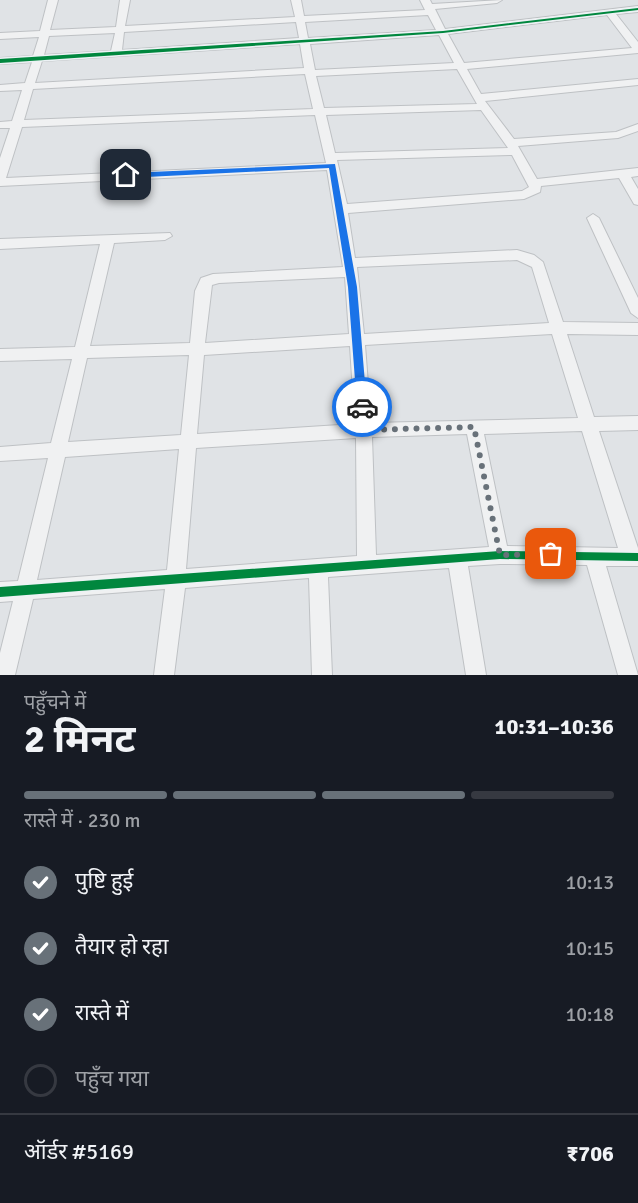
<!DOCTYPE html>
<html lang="hi">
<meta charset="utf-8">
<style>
body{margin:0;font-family:Signika,"Noto Sans Devanagari",sans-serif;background:#20242c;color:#f1f3f6;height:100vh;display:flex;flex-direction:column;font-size:22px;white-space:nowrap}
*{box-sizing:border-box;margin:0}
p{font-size:20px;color:#9ea1a6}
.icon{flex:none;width:33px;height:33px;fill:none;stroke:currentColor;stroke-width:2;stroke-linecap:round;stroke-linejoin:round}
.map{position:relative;height:675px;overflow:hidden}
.side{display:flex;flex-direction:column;background:#171b24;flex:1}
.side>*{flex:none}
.pin{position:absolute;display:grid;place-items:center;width:51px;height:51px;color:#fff;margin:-26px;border-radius:12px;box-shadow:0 3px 9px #0006}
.courier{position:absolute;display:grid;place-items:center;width:60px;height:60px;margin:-30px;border:4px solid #1a73e8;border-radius:50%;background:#fff;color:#222;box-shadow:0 2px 8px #0007}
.overview em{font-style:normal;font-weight:700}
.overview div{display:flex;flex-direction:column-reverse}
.overview{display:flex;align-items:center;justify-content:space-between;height:102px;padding:0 24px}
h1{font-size:39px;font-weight:700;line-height:45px}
.bar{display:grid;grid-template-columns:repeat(4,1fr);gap:9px 6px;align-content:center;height:72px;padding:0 24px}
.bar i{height:8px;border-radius:4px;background:#363941}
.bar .current{background:#687179}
.bar p{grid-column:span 4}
.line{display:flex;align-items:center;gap:15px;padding:0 24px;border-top:2px solid #363941}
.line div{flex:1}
ol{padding:0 24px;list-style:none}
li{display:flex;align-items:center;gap:18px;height:66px}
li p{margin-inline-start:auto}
li .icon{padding:6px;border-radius:50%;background:#687179;color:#fff;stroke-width:4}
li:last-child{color:#9ea1a6}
li i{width:33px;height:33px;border:3px solid #363941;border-radius:50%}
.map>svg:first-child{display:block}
</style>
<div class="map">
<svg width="638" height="675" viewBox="0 0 638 675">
<rect width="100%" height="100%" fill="#e0e3e6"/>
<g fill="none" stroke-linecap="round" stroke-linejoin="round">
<!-- street casing -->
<g stroke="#bec1c4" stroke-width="2">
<path id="street" d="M48 0H58L50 30 116 27 120 0H130L125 26 295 17 291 0H301L304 16 425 10 420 0H430L432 4 502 0 497 3 435 9 445 29 638 6V12L616 14 638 42V53L467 69 481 94 638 79V85L485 101 514 139 616 132 638 124V131L618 138 518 146 537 179 638 168V176L631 177 638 189V205L634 204 619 178 541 186 540 192 524 199 348 213 355 258 517 250 534 255 543 262 563 322 638 323V335L567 334 594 417 638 416V430L599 431 638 548V566H606L638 675H618L587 565 500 564 468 566 486 675H466L449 568 328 577 332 675H312L309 578 185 588 174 675H154L165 589 33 599 15 675H0V653L13 601 0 602V582L18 581 48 458 0 461V447L51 443 72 359 0 361V349L75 347 100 244 0 249V239L170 233 172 236 165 240 114 243 90 346 190 343 195 291 201 278 213 274 343 267 327 170 0 186V158L10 128H0V122L12 121 22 90 0 91V85L25 83 32 62 0 64V58L33 56 39 37 0 39V33L40 31ZM428 15 436 30 308 38 305 22ZM607 15 632 48 464 63 448 34ZM296 22 299 38 122 50 124 32ZM115 33 111 51 44 55 49 36ZM439 35 454 63 315 70 310 44ZM300 44 304 68 35 83 42 61ZM457 69 477 104 324 108 316 76ZM305 74 313 109 24 120 33 89ZM481 110 508 148 335 153 326 115ZM315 115 326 163 6 178 22 127ZM512 155 529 187 522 191 347 204 337 160ZM517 260 532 267 549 323 364 334 357 267ZM345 277 349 334 205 343 212 285 219 283ZM552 334 578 418 371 423 365 345ZM350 346 355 424 197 434 204 355ZM189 355 181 435 68 442 87 358ZM582 431 618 548 507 546 484 434ZM467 434 489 547 376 555 372 437ZM356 438 357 556 186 569 196 448ZM179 449 167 570 37 580 65 457Z
M593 214 599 218 638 298V318L631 313 587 218Z"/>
</g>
<!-- street -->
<use href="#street" fill="#f0f1f2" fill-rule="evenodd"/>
<!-- cycleway casing -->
<g stroke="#edf2f5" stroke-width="3">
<path id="cycleway" d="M638 8V10L443 33 0 63V59L443 31Z
M500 551 638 553V561L500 559 0 597V587Z"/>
</g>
<!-- cycleway -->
<use href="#cycleway" fill="#00873e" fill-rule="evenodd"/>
</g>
<!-- route -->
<path fill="#1a73e8" d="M335 164 357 287 367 407 362 412 357 407 348 287 329 168 126 178 122 175 126 173Z"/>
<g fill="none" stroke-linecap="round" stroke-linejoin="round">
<!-- done -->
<path stroke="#687179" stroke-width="6" stroke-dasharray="0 10.8" d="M362 407 364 430 474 427 500 555 551 554"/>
</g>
</svg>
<div class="pin" style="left:551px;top:554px;background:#ea580c"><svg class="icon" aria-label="bag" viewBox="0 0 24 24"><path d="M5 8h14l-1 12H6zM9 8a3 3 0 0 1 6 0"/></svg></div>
<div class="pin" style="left:126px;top:175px;background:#1f2937"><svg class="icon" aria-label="home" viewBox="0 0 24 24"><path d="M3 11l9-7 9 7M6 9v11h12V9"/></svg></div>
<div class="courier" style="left:362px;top:407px"><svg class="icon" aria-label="car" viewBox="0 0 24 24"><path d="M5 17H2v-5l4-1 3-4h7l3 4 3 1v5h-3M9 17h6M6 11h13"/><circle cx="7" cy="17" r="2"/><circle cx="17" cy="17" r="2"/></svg></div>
</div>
<section class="side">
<div class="overview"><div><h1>2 मिनट</h1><p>पहुँचने में</p></div><em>10:31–10:36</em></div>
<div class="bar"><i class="current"></i><i class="current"></i><i class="current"></i><i></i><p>रास्ते में · 230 m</p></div>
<ol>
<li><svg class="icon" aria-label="check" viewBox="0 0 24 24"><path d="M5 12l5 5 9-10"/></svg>पुष्टि हुई<p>10:13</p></li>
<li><svg class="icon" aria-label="check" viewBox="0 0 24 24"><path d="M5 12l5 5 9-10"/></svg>तैयार हो रहा<p>10:15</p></li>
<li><svg class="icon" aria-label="check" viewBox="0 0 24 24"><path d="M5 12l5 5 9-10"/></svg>रास्ते में<p>10:18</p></li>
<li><i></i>पहुँच गया</li>
</ol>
<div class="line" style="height:78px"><div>ऑर्डर #5169</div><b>₹706</b></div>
</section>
